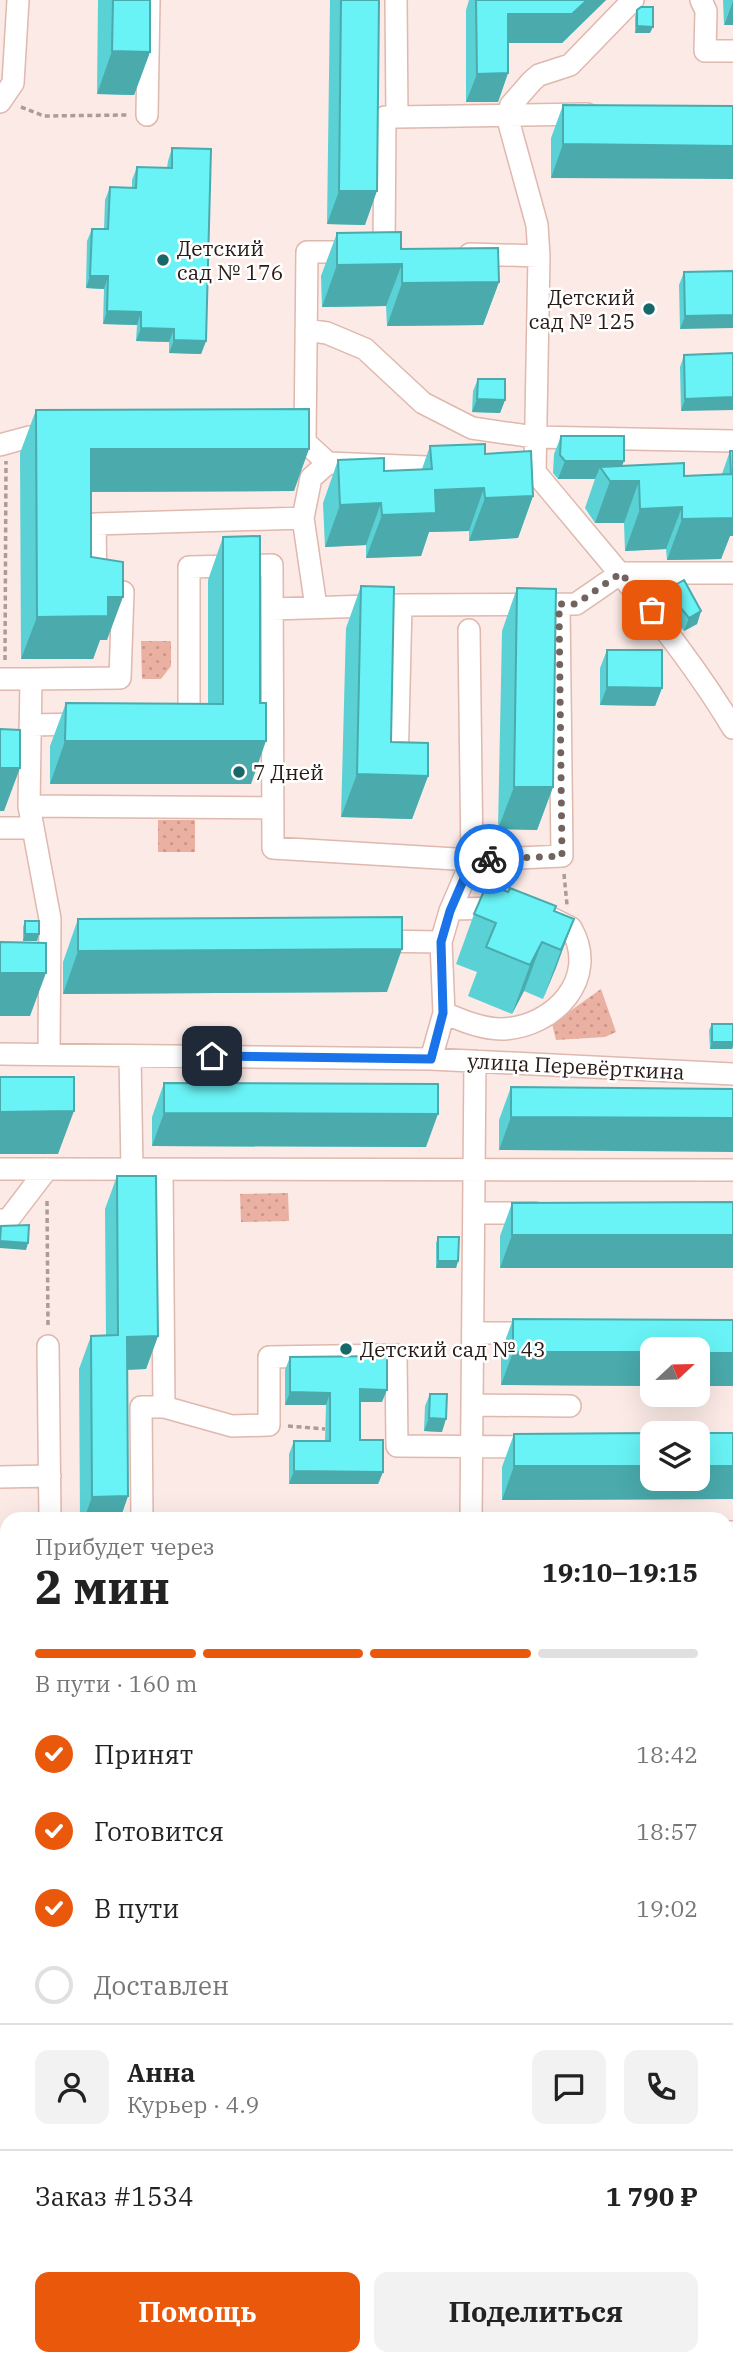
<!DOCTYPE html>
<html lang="ru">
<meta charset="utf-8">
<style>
body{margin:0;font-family:"IBM Plex Serif",serif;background:#f2f2f2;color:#222;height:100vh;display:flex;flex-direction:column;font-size:26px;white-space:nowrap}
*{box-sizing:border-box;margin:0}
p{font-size:23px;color:#767676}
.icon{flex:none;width:38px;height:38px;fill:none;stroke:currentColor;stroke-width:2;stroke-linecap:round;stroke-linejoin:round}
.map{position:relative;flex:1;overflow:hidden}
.sheet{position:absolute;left:0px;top:1512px;width:733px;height:854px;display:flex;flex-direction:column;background:#fff;border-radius:21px 21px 0 0;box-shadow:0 7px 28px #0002}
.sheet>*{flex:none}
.needle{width:46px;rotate:68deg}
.buttons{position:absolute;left:640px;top:1337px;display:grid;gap:14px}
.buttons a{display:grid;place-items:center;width:70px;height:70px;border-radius:14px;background:#fff;box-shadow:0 7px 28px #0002;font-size:35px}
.pin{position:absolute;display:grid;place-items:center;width:60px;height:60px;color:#fff;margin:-30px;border-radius:14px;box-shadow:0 4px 10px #0006}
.courier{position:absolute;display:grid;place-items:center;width:70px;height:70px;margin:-35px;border:5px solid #1a73e8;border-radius:50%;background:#fff;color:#222;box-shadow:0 2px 9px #0007}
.head em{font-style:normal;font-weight:700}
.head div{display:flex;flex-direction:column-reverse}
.head{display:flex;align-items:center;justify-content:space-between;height:119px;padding:0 35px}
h1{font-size:46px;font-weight:700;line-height:52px}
.bar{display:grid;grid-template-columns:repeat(4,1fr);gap:10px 7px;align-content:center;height:84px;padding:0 35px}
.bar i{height:9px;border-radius:5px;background:#e0e0e0}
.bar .selected{background:#ea580c}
.bar p{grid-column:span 4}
.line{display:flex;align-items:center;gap:18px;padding:0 35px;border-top:2px solid #e0e0e0}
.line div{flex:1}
.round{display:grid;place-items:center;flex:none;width:74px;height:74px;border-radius:14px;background:#f2f2f2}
ol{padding:0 35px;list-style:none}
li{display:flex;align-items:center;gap:21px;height:77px}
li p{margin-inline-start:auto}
li .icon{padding:7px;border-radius:50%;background:#ea580c;color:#fff;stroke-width:4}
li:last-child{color:#767676}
li i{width:38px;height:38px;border:4px solid #e0e0e0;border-radius:50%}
.button{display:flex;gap:14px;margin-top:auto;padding:14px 35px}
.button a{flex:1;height:80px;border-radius:14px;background:#ea580c;color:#fff;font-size:28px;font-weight:700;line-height:80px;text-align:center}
.button a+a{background:#f2f2f2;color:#222}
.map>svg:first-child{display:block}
</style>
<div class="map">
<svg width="733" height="2366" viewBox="0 0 733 2366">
<defs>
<pattern id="park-dots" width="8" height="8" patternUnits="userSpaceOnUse" patternTransform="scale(1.75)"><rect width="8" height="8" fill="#eab0a1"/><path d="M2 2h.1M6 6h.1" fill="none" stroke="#c9978a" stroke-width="1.8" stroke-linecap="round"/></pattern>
</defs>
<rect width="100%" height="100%" fill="#fbeae6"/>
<!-- park -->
<path fill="url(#park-dots)" d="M141 641H171V666L161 679H142Z
M158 820H195V852H158Z
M601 989 616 1032 605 1037 556 1040 552 1024Z
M288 1193 289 1221 241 1222 240 1194Z
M0 2274H7V2359H435V2366H0Z"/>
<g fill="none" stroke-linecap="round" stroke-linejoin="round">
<!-- minor casing -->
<g stroke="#dfb8ae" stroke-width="24">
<path id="minor" d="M701 0 706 11 705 51H733
M0 102 13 83 18 0
M147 115 149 0
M397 117 587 114
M392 253 384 252 385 117H397L396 0
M470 254 539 256 535 472
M539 256 537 225 507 116 511 105 532 81 539 75 570 65 633 0
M306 330 327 333 365 349 423 403 472 428 534 437 733 441
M0 445 29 437 53 436
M328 463 305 442 307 252H358
M522 472H535C604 556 677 635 733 728
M303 518 311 478 328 463 451 468
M401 605 576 604 621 573H733
M273 609 401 605 397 768
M469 630 472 860 562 856 559 605
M0 679H31L29 806 50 919 49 1054
M31 679 120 678 123 592H96L95 524 303 518 316 607
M179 722H189V567L272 565 273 848 472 860 450 911 441 942 444 1013 431 1059
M30 725 84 724
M29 806 272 808
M0 828H33
M451 909 505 908
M374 941 441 942
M444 1013C461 1020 481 1029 501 1029 554 1028 600 978 571 928L547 916
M0 1054 431 1059 733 1074
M130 1056 132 1170
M0 1169 733 1170
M474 1213H535
M0 1220H8L47 1169
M473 1333H534
M48 1346 50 1519
M472 1405 570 1406
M164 1407 232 1426 269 1425V1357L396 1355 397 1446 535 1447
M0 1477 50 1476
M142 1519 141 1407H164L162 1170
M471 1519 475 1061
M726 1532H733
M0 1820H7
M0 2046H7
M726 2051H733
M726 2302H733"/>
</g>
<!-- major casing -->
<g stroke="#d0cdcc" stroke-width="30">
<path id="major" d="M0 2192H7
M726 2201H733
M0 2228H7
M726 2237H733"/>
</g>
<!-- path -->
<path stroke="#ac9c98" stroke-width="3.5" stroke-dasharray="5 3.5" stroke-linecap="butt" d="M21 107 44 116 127 115
M5 660 6 461
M564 874 567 905
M47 1201 48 1326
M288 1426 325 1429
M0 2149H7
M726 2155H733
M0 2269H7
M726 2274H733"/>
<!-- minor -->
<use href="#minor" stroke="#fff" stroke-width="21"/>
<!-- major -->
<use href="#major" stroke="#ffbdae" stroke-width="26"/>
</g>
<!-- wall -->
<path fill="#5ad1d4" d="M98 0H150V52L134 95 97 94Z
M330 0H379L365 225 327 224Z
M469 0H606L562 43H508V73L498 102H466V10Z
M723 0H733L724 25Z
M637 10 650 33H635V17Z
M563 105 733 106 551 178V138Z
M172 148 206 341 201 354 169 353V342L136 341 137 325 103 324 104 289 86 288 87 241 92 229H104L105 200 110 187 132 188V180L137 167 167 168 168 161Z
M337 233 401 249 499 282 483 325 387 326 386 306 322 307 321 276Z
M733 271 680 329 679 285 684 272Z
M733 353 681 411 680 367 684 355Z
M478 379 505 400 500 413 472 412 473 391Z
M36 410 294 491 91 492V557L107 640H100L93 659H21L20 453Z
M561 436 622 466 684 476 722 474 730 451H733V536H730L721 559 667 560 666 549 625 551 624 523H595L585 508 595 479H558L553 473 554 454Z
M430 446 485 454 533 496 518 538 469 541V531L429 532 421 556 366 558V545L325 547 323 503 338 460 384 471 422 469Z
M223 537 251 784H50V746L66 703 208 704V580Z
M361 586 391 742 428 776 412 819 341 817 346 628Z
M517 588 553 787 537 830 498 829 502 631Z
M666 590 701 611 697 624 684 631 662 602Z
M607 650 662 688 655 706 600 705V668Z
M474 914 574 919 543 999 524 991 512 1014 468 996 477 972 456 964Z
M78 919 387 992 63 994V962Z
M25 921 39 934 37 941H23V927Z
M712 1024H733V1046L732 1049H710L709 1030Z
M164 1083 426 1147 152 1146V1117Z
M511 1087 733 1089 499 1150V1120Z
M117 1176 158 1336 146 1369 127 1370 128 1496 120 1519H80L79 1369 91 1336H106L105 1209Z
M733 1202V1268H500V1236L512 1203Z
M438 1237 458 1261 456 1268H436V1243Z
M513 1319 653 1349V1386L501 1385V1352Z
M290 1357 382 1402H360V1440L383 1472 378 1484H289V1454L294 1441H325L326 1405H285V1370Z
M430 1394 442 1432 424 1431 425 1406Z
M733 1433V1499L502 1500V1467L514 1434Z
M7 1780V1808L0 1807Z
M562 2359H726L733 2366H562Z"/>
<!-- shaded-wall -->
<path fill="#4aaaac" d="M587 0H606L562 43H498L508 14Z
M733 0V25H724Z
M637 26 653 27 650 33H635Z
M112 51 150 52 134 95 97 94Z
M508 73 498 102H466L477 74Z
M563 144 733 146V179L551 178Z
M339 191H377L365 225 327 224Z
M402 264 386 306 322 307 337 265Z
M90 276H108L104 289 86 288Z
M499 282 483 325 387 326 402 283Z
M107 311 141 312 137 325 103 324Z
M733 315V328L680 329 685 316Z
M141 328 174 329 169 342 136 341Z
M174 340 206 341 201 354 169 353Z
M733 397V410L681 411 685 399Z
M477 399 505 400 500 413 472 412Z
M91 449H309L294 491 76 492Z
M565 461H624L617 479 600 467 595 479H558Z
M610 481H639L624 523H595Z
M484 488 469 531 429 532 421 556 366 558 382 515 435 490Z
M533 496 518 538 469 541 485 498Z
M733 501V536H730L721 559 667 560 682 519Z
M381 503 366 545 325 547 340 505Z
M682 507 666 549 625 551 640 509Z
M108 597H123L107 640H100L93 659H21L37 617Z
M701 611 697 624 684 631 689 618Z
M607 687 662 688 655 706 600 705Z
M65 741H266L251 784H50Z
M0 768H20L4 811H0Z
M357 774 428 776 412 819 341 817Z
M514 787H553L537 830 498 829Z
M574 919 556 968 543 999 561 950Z
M25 934H39L37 941H23Z
M542 942 524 991 512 1014 530 965Z
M402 949 387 992 63 994 78 951Z
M0 973H46L30 1016H0Z
M712 1042H733V1046L732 1049H710Z
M74 1111 58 1154H0V1112Z
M164 1113 438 1114 426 1147 152 1146Z
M511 1117 733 1118V1152L499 1150Z
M512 1235H733V1268H500Z
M0 1241 28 1243 26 1250 0 1248Z
M438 1261H458L456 1268H436Z
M158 1336 146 1369 115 1370 127 1337Z
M513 1352H653V1386L501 1385Z
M698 1353H733V1386H698Z
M360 1389 387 1390 382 1402H356Z
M290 1392 330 1393 326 1405H285Z
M429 1418 446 1419 442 1432 424 1431Z
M514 1466H653V1479H698V1466H733V1499L502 1500Z
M294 1471 383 1472 378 1484H289Z
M128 1496 120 1519H84L92 1497Z
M726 1796H733V1829H726Z
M0 1851H7V1857H0Z
M726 1994H733V2016L729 2027H726Z
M0 2011H7V2030H0Z
M726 2128H733V2144H729L727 2149H726Z"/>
<!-- building -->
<path fill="#69f3f6" stroke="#4aaaac" stroke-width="2" d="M113 0H150V52L112 51Z
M341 0H379L377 191H339Z
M476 0H587L572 14H508V73L477 74Z
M641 7H653V27L637 26V10Z
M563 105 733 106V146L563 144Z
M172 148 211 149 206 341 174 340V329L141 328V312L107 311 108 276H90L92 229H108L110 187 136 188 137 167 172 168Z
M401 232V249L498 248 499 282 402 283V264L337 265V233Z
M733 271V315L685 316 684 272Z
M733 353V397L685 399 684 355Z
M478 379H505V400L477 399Z
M309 409V449H91V557L123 562V597H108V616L37 617 36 410Z
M561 436H624V461H565L560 455Z
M485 444V454L531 451 533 496 485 498 484 488 435 490 436 513 382 515 381 503 340 505 338 460 384 458V471L432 469 430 446Z
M730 451H733V518L682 519V507L640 509 639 481H610L600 467 684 463V476L731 474Z
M260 536V703H266V741H65L66 703 223 704V537Z
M684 580 701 611 689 618 666 590Z
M361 586 394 587 391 742 428 743V776L357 774Z
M517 588 556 589 553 787H514Z
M607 650H662V688L607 687Z
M0 729 20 730V768H0Z
M487 884 508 892 510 888 556 906 554 911 574 919 561 950 542 942 530 965 486 947 496 923 474 914Z
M402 917V949L78 951V919Z
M25 921H39V934H25Z
M0 942 46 943V973H0Z
M712 1024H733V1042H712Z
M0 1077H74V1111L0 1112Z
M164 1083 438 1084V1114L164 1113Z
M511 1087 733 1089V1118L511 1117Z
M117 1176H156L158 1336 127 1337 128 1496 92 1497 91 1336 118 1335Z
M733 1202V1235H512V1203Z
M29 1225 28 1243 0 1241 1 1226Z
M438 1237H459L458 1261H438Z
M513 1319 733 1320V1353H698V1349H653V1352H513Z
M387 1356V1390L360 1389V1440H383V1472L294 1471V1441H330V1393L290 1392V1357Z
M430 1394H447L446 1419 429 1418Z
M653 1433V1466H514V1434Z
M698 1433H733V1466H698Z
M726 1759 733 1761V1796H726Z
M0 1780H7V1801L2 1800 0 1802Z
M0 1826H7V1851H0Z
M726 1833H733V1994H726Z
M0 1866H7V2011H0Z
M726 2053H733V2128H726Z
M726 2330H733V2366H571V2359H726Z"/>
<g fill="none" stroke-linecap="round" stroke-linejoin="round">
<!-- done -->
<path stroke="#72635f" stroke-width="7" stroke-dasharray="0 12.6" d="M489 859 562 856 559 604H576L621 573 652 610"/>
<!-- route -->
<path stroke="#1a73e8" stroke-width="9" d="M212 1056 431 1059 443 1013 441 942 450 911 472 860 489 859"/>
</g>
<!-- markers -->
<g fill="#186769" stroke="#fff" stroke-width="2.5">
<circle cx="163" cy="260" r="7"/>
<circle cx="649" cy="309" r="7"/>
<circle cx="239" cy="772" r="7"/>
<circle cx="346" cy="1349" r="7"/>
</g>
<g text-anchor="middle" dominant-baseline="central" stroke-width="5" stroke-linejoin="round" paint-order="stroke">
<!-- poi labels -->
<g font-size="21" fill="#281a16" stroke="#fff" text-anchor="start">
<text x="177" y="248">Детский<tspan x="177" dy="24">сад № 176</tspan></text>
<text x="635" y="297" text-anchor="end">Детский<tspan x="635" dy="24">сад № 125</tspan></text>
<text x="253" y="772">7 Дней</text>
<text x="360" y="1349">Детский сад № 43</text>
</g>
<!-- street labels -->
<g font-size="21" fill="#281a16" stroke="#fff">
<text transform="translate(576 1066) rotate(3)">улица Перевёрткина</text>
</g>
</g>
</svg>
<div class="buttons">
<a><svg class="needle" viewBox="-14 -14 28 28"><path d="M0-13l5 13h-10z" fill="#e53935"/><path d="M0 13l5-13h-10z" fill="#767676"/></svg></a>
<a><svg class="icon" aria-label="layers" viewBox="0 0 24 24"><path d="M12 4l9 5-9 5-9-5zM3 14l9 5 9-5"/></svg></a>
</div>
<div class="pin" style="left:652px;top:610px;background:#ea580c"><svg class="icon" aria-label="bag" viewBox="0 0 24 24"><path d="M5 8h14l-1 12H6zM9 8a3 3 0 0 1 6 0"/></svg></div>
<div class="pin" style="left:212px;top:1056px;background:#1f2937"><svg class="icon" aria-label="home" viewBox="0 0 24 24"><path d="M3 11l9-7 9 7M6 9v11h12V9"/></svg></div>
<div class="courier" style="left:489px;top:859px"><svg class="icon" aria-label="bike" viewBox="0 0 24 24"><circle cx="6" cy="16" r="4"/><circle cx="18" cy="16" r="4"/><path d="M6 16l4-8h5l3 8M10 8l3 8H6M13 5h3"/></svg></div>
<section class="sheet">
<div class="head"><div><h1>2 мин</h1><p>Прибудет через</p></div><em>19:10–19:15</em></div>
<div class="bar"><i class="selected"></i><i class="selected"></i><i class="selected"></i><i></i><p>В пути · 160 m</p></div>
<ol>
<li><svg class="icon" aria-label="check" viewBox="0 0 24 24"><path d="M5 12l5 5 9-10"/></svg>Принят<p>18:42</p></li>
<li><svg class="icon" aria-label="check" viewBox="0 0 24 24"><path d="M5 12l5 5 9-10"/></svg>Готовится<p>18:57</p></li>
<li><svg class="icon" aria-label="check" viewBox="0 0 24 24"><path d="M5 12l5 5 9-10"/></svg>В пути<p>19:02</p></li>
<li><i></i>Доставлен</li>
</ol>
<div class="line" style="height:126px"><a class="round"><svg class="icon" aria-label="person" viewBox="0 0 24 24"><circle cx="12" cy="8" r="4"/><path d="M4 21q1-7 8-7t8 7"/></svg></a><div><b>Анна</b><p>Курьер · 4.9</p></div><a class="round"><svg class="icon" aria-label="chat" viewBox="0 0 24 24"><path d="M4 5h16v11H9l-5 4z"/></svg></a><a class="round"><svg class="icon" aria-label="phone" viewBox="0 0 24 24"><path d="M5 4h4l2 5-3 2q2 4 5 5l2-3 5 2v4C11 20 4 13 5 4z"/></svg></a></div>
<div class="line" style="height:91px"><div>Заказ #1534</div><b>1 790 ₽</b></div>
<div class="button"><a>Помощь</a><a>Поделиться</a></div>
</section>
</div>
